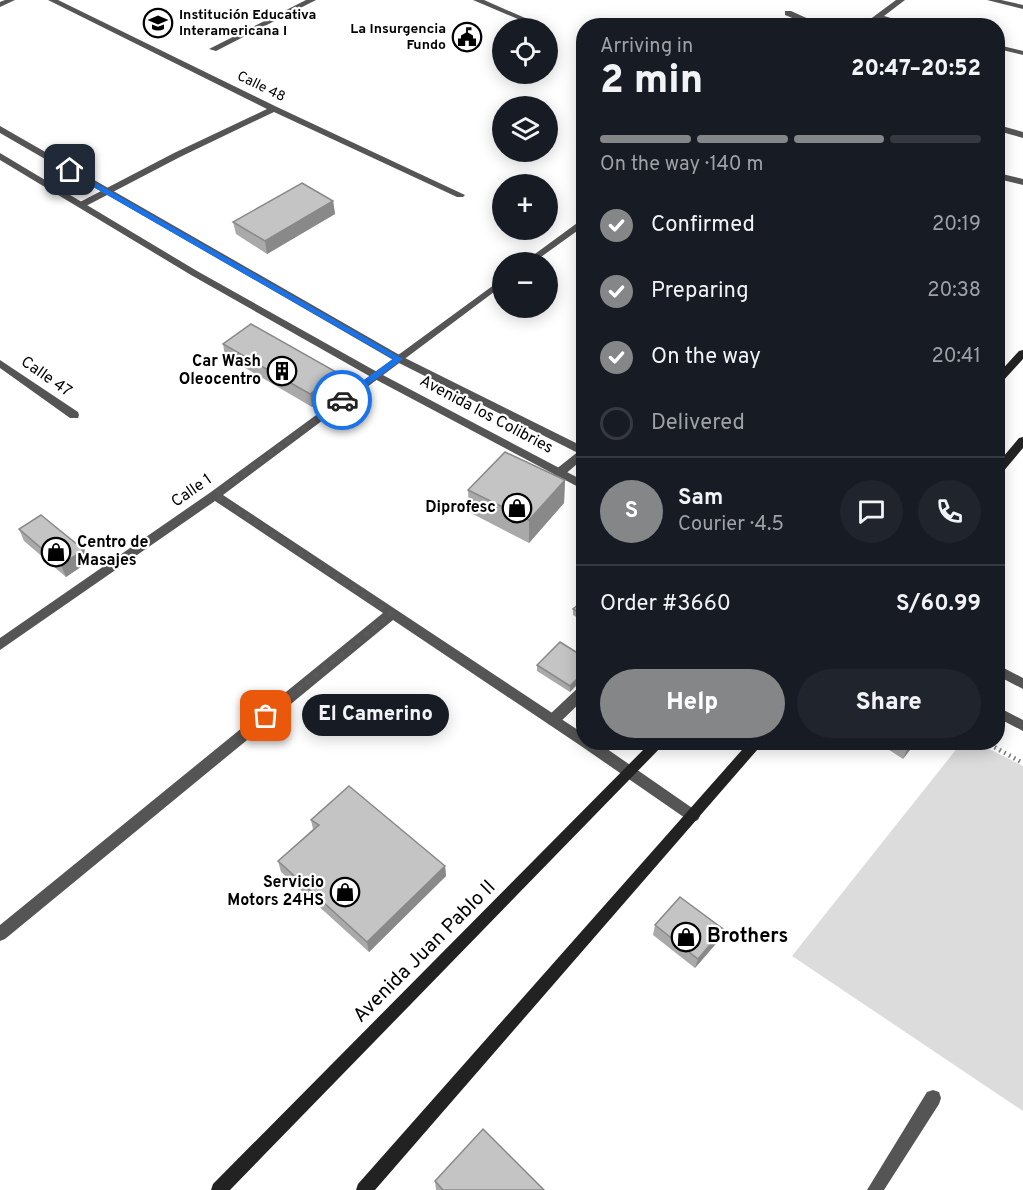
<!DOCTYPE html>
<meta charset="utf-8">
<style>
body{margin:0;font-family:Overpass,sans-serif;background:#20242c;color:#f1f3f6;height:100vh;display:flex;flex-direction:column;font-size:22px;white-space:nowrap}
*{box-sizing:border-box;margin:0}
p{font-size:20px;color:#9ea1a6}
.icon{flex:none;width:33px;height:33px;fill:none;stroke:currentColor;stroke-width:2;stroke-linecap:round;stroke-linejoin:round}
.map{position:relative;flex:1;overflow:hidden}
.side{position:absolute;left:576px;top:18px;width:429px;height:732px;display:flex;flex-direction:column;background:#171b24;border-radius:24px;box-shadow:0 3px 15px #0003}
.side>*{flex:none}
.buttons{position:absolute;left:492px;top:18px;display:grid;gap:12px}
.buttons a{display:grid;place-items:center;width:66px;height:66px;border-radius:50%;background:#171b24;box-shadow:0 3px 15px #0003;font-size:30px}
.pin{position:absolute;display:grid;place-items:center;width:51px;height:51px;color:#fff;margin:-26px;border-radius:12px;box-shadow:0 3px 9px #0006}
.courier{position:absolute;display:grid;place-items:center;width:60px;height:60px;margin:-30px;border:4px solid #1a73e8;border-radius:50%;background:#fff;color:#222;box-shadow:0 2px 8px #0007}
.bubble{position:absolute;height:42px;border-radius:21px;background:#171b24;box-shadow:0 3px 15px #0003;font-size:20px;font-weight:800;line-height:42px;text-align:center}
.overview em{font-style:normal;font-weight:800}
.overview div{display:flex;flex-direction:column-reverse}
.overview{display:flex;align-items:center;justify-content:space-between;height:102px;padding:0 24px}
h1{font-size:39px;font-weight:800;line-height:45px}
.bar{display:grid;grid-template-columns:repeat(4,1fr);gap:9px 6px;align-content:center;height:72px;padding:0 24px}
.bar i{height:8px;border-radius:4px;background:#363941}
.bar .active{background:#858687}
.bar p{grid-column:span 4}
.line{display:flex;align-items:center;gap:15px;padding:0 24px;border-top:2px solid #363941}
.line div{flex:1}
.round{display:grid;place-items:center;flex:none;width:63px;height:63px;border-radius:32px;background:#20242c}
ol{padding:0 24px;list-style:none}
li{display:flex;align-items:center;gap:18px;height:66px}
li p{margin-inline-start:auto}
li .icon{padding:6px;border-radius:50%;background:#858687;color:#fff;stroke-width:4}
li:last-child{color:#9ea1a6}
li i{width:33px;height:33px;border:3px solid #363941;border-radius:50%}
.cta{display:flex;gap:12px;margin-top:auto;padding:12px 24px}
.cta a{flex:1;height:69px;border-radius:36px;background:#858687;color:#fff;font-size:24px;font-weight:800;line-height:69px;text-align:center}
.cta a+a{background:#20242c;color:#f1f3f6}
.map>svg:first-child{display:block}
</style>
<div class="map">
<svg width="1023" height="1190" viewBox="0 0 1023 1190">
<rect width="100%" height="100%" fill="#fff"/>
<!-- green -->
<path fill="#dcdcdc" d="M962 742 977 743 1023 766V1111L792 956Z"/>
<g fill="none" stroke-linecap="round" stroke-linejoin="round">
<!-- path -->
<path stroke="#777" stroke-width="4.5" stroke-dasharray="1.5 4" stroke-linecap="butt" d="M985 742 1023 763"/>
<!-- service -->
<path fill="#555" fill-rule="evenodd" d="M896 0H905L884 16 918 26H903L879 19 871 26H861Z
M987 0H1001L1023 5V9Z
M785 11H791L824 26H812L785 15Z
M998 45 1023 51V55L998 49Z
M998 125 1023 132V138L998 131Z
M584 685V699L558 724 553 725 548 724 547 720 548 716 580 686Z"/>
<!-- minor -->
<path fill="#555" fill-rule="evenodd" d="M5 0H15L0 7V2Z
M48 0H58L277 107 465 195 463 197H457L274 112 180 157 86 206H80V202L174 153 267 109Z
M306 0H316L216 51 209 49Z
M473 0H484L548 28H539Z
M998 173 1023 179V185L998 179Z
M584 218V226L534 262H524Z
M502 279V286L223 495 584 734V742H597L698 812 700 816 698 820 693 822 688 820 581 746 393 620 5 939 0 941V925L383 613 215 501 0 650V638L211 492Z
M0 360 78 412 79 415 78 418H70L0 368Z
M584 447V458L563 476H555L553 473 555 470Z
M933 1090 939 1092 941 1098 939 1104 884 1190H867L927 1092Z"/>
<!-- tertiary -->
<path fill="#555" fill-rule="evenodd" d="M0 126 403 357 584 447V456L395 361 0 133Z
M0 153 197 271 379 373 584 481V490L371 377 191 275 0 160Z
M998 665 1023 678V689L998 676Z
M998 707 1023 720V731L998 718Z"/>
<!-- secondary -->
<path fill="#222" fill-rule="evenodd" d="M1023 350V359L1002 382 998 383V374L1019 351Z
M1023 437V448L1002 473 998 474V463L1019 438Z
M651 742H666L230 1190H211L213 1184Z
M749 742H764L375 1190H356L358 1184Z"/>
</g>
<!-- wall -->
<path fill="#a9a9a9" d="M333 201 335 214 267 254 236 234 233 222Z
M223 344 340 385 312 407 225 356Z
M565 480 564 503 529 543 469 512 468 490Z
M19 529 84 550 88 562 66 577 24 541Z
M584 600V622L573 615V609Z
M584 657 570 692 537 671V665Z
M877 742H916L903 759Z
M311 820 445 866 446 876 369 952 281 872 278 861 313 829Z
M655 925 723 929 720 939 695 968 653 935Z
M435 1181 544 1190H436Z"/>
<!-- shaded-wall -->
<path fill="#898989" d="M333 201 335 214 267 254 265 241Z
M338 373 340 385 312 407 310 394Z
M565 480 564 503 529 543V520Z
M84 550 88 562 66 577 61 565Z
M584 672V678L570 692V686Z
M912 742H916L903 759 908 748Z
M445 866 446 876 369 952 367 942Z
M723 929 720 939 695 968 698 959Z"/>
<!-- building -->
<path fill="#c4c4c4" stroke="#898989" stroke-width="1.5" d="M302 183 333 201 265 241 233 222Z
M251 324 338 373 310 394 223 344Z
M505 452 565 480 529 520 468 490Z
M41 515 84 550 61 565 19 529Z
M584 600V616L573 609Z
M560 642 584 657V672L570 686 537 665Z
M900 742H912L908 748Z
M349 786 445 866 367 942 278 861 319 825 311 820Z
M680 897 723 929 698 959 655 925Z
M483 1129 544 1190H443L435 1181Z"/>
<!-- route -->
<path fill="#1a73e8" d="M67 169H72L403 359 345 402H339V398L393 359 67 172Z"/>
<g fill="none" stroke-linecap="round" stroke-linejoin="round">
<!-- done -->
<path stroke="#595959" stroke-width="6" stroke-dasharray="0 10.8" d="M266 716 391 614 215 495 342 400"/>
</g>
<!-- icons -->
<defs>
<g id="school-ring" transform="scale(1.5)"><circle r="9.5" fill="#fff" stroke="#000" stroke-width="1.5"/><path d="M0-5L7-2L0 1L-7-2ZM-4 1L0 2.5L4 1V4Q0 6-4 4Z" fill="#000"/></g>
<g id="civic-ring" transform="scale(1.5)"><circle r="9.5" fill="#fff" stroke="#000" stroke-width="1.5"/><path d="M-.6-6.5H3V-4.5H.6V-3L4-1V1h2V6H-6V1h2V-1L-.6-3ZM-1.2 2.5V6h2.4V2.5Z" fill="#000"/></g>
<g id="building-ring" transform="scale(1.5)"><circle r="9.5" fill="#fff" stroke="#000" stroke-width="1.5"/><path d="M-4-6H4V6H1V3H-1V6H-4ZM-2.5-4.3h1.7v1.8h-1.7ZM.8-4.3h1.7v1.8H.8ZM-2.5-1h1.7V.8h-1.7ZM.8-1h1.7V.8H.8Z" fill="#000"/></g>
<g id="shop-ring" transform="scale(1.5)"><circle r="9.5" fill="#fff" stroke="#000" stroke-width="1.5"/><path d="M-5-2.5h2.3a2.7 3.5 0 0 1 5.4 0H5L5.5 6h-11ZM-1.5-2.5h3a1.5 2.3 0 0 0-3 0Z" fill="#000"/></g>
</defs>
<g fill-rule="evenodd">
<use href="#school-ring" x="158" y="23"/>
<use href="#civic-ring" x="467" y="37"/>
<use href="#building-ring" x="282" y="371"/>
<use href="#shop-ring" x="517" y="508"/>
<use href="#shop-ring" x="56" y="552"/>
<use href="#shop-ring" x="345" y="892"/>
<use href="#shop-ring" x="686" y="937"/>
</g>
<g text-anchor="middle" dominant-baseline="central" stroke-width="4.5" stroke-linejoin="round" paint-order="stroke">
<!-- far-poi labels -->
<g font-size="14" font-weight="bold" fill="#000" stroke="#fff" text-anchor="start">
<text x="179" y="15">Institución Educativa<tspan x="179" dy="16">Interamericana I</tspan></text>
<text x="446" y="29" text-anchor="end">La Insurgencia<tspan x="446" dy="16">Fundo</tspan></text>
</g>
<!-- far-street labels -->
<g font-size="14" fill="#000" stroke="#fff">
<text transform="translate(261 87) rotate(26)">Calle 48</text>
</g>
<!-- poi labels -->
<g font-size="16" font-weight="bold" fill="#000" stroke="#fff" text-anchor="end">
<text x="261" y="362">Car Wash<tspan x="261" dy="18">Oleocentro</tspan></text>
<text x="496" y="508">Diprofesc</text>
<text x="77" y="543" text-anchor="start">Centro de<tspan x="77" dy="18">Masajes</tspan></text>
<text x="324" y="883">Servicio<tspan x="324" dy="18">Motors 24HS</tspan></text>
</g>
<!-- street labels -->
<g font-size="16" fill="#000" stroke="#fff">
<text transform="translate(46 377) rotate(35)">Calle 47</text>
<text transform="translate(486 415) rotate(28)">Avenida los Colibries</text>
<text transform="translate(192 491) rotate(-35)">Calle 1</text>
</g>
<!-- near-poi labels -->
<g font-size="20" font-weight="bold" fill="#000" stroke="#fff" text-anchor="start">
<text x="707" y="937">Brothers</text>
</g>
<!-- near-street labels -->
<g font-size="20" fill="#000" stroke="#fff">
<text transform="translate(425 952) rotate(-45)">Avenida Juan Pablo II</text>
</g>
</g>
</svg>
<div class="buttons">
<a><svg class="icon" aria-label="locate" viewBox="0 0 24 24"><circle cx="12" cy="12" r="6"/><path d="M12 2v4M12 18v4M2 12h4M18 12h4"/></svg></a>
<a><svg class="icon" aria-label="layers" viewBox="0 0 24 24"><path d="M12 4l9 5-9 5-9-5zM3 14l9 5 9-5"/></svg></a>
<a>+</a>
<a>−</a>
</div>
<div class="pin" style="left:266px;top:716px;background:#ea580c"><svg class="icon" aria-label="bag" viewBox="0 0 24 24"><path d="M5 8h14l-1 12H6zM9 8a3 3 0 0 1 6 0"/></svg></div>
<div class="pin" style="left:70px;top:170px;background:#1f2937"><svg class="icon" aria-label="home" viewBox="0 0 24 24"><path d="M3 11l9-7 9 7M6 9v11h12V9"/></svg></div>
<div class="courier" style="left:342px;top:400px"><svg class="icon" aria-label="car" viewBox="0 0 24 24"><path d="M5 17H2v-5l4-1 3-4h7l3 4 3 1v5h-3M9 17h6M6 11h13"/><circle cx="7" cy="17" r="2"/><circle cx="17" cy="17" r="2"/></svg></div>
<div class="bubble" style="left:302px;top:694px;width:147px">El Camerino</div>
<section class="side">
<div class="overview"><div><h1>2 min</h1><p>Arriving in</p></div><em>20:47–20:52</em></div>
<div class="bar"><i class="active"></i><i class="active"></i><i class="active"></i><i></i><p>On the way · 140 m</p></div>
<ol>
<li><svg class="icon" aria-label="check" viewBox="0 0 24 24"><path d="M5 12l5 5 9-10"/></svg>Confirmed<p>20:19</p></li>
<li><svg class="icon" aria-label="check" viewBox="0 0 24 24"><path d="M5 12l5 5 9-10"/></svg>Preparing<p>20:38</p></li>
<li><svg class="icon" aria-label="check" viewBox="0 0 24 24"><path d="M5 12l5 5 9-10"/></svg>On the way<p>20:41</p></li>
<li><i></i>Delivered</li>
</ol>
<div class="line" style="height:108px"><b class="round" style="background:#858687;color:#fff">S</b><div><b>Sam</b><p>Courier · 4.5</p></div><a class="round"><svg class="icon" aria-label="chat" viewBox="0 0 24 24"><path d="M4 5h16v11H9l-5 4z"/></svg></a><a class="round"><svg class="icon" aria-label="phone" viewBox="0 0 24 24"><path d="M5 4h4l2 5-3 2q2 4 5 5l2-3 5 2v4C11 20 4 13 5 4z"/></svg></a></div>
<div class="line" style="height:78px"><div>Order #3660</div><b>S/60.99</b></div>
<div class="cta"><a>Help</a><a>Share</a></div>
</section>
</div>
